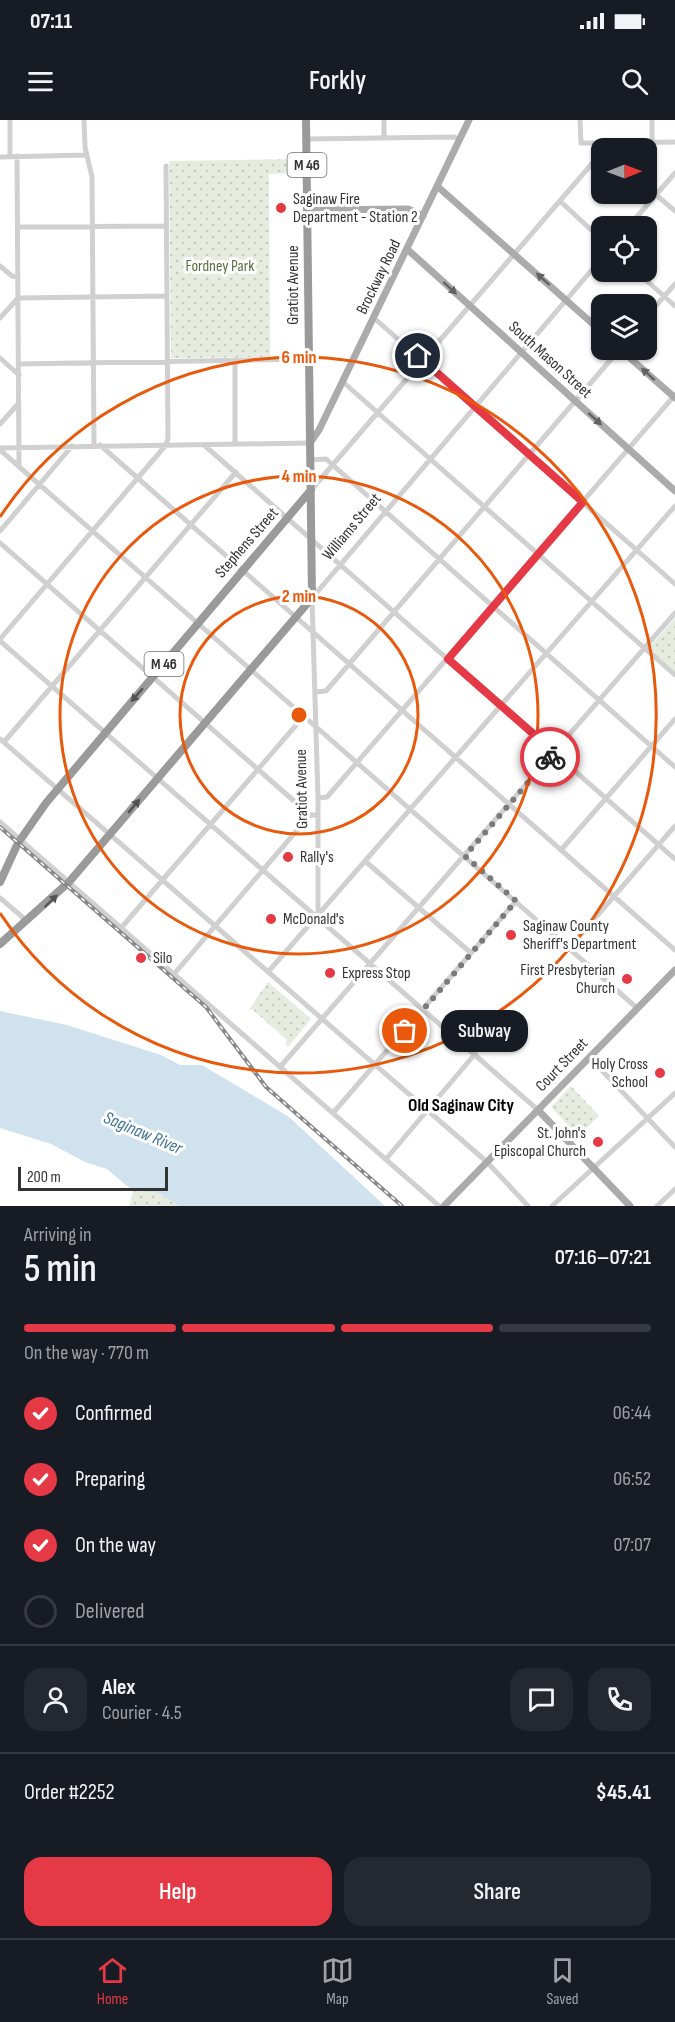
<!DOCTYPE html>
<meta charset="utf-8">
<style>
body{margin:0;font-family:"Sofia Sans Condensed",sans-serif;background:#242831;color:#f1f3f6;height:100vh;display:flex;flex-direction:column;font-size:22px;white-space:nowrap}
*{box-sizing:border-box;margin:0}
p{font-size:20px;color:#9ea1a6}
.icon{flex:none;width:33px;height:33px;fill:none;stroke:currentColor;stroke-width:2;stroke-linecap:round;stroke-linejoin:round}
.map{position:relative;height:1086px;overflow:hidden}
.panel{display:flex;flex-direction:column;background:#171b24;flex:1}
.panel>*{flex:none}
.needle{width:39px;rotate:89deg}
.controls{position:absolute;left:591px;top:18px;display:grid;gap:12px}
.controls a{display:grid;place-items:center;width:66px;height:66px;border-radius:12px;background:#171b24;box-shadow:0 2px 4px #0004;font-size:30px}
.scale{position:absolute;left:18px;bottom:15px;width:150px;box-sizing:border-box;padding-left:6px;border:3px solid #333;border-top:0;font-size:16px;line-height:21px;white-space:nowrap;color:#333;-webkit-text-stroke:4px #fff;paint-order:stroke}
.pin{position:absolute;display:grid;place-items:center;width:51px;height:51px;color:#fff;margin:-26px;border:3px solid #fff;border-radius:50%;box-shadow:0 2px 6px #0007}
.courier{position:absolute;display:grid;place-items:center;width:60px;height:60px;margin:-30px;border:4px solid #e63946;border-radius:50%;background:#fff;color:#222;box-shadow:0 2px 8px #0007}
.bubble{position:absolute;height:42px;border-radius:18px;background:#171b24;box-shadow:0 2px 4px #0004;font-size:20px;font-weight:600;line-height:42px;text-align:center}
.head em{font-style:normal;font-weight:600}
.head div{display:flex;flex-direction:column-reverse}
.head{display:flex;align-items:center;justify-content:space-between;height:102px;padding:0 24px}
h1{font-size:39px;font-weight:600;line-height:45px}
.bar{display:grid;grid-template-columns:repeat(4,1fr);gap:9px 6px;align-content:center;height:72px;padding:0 24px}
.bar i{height:8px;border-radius:4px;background:#363941}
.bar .current{background:#e63946}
.bar p{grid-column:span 4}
.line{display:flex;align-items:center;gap:15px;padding:0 24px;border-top:2px solid #363941}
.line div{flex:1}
.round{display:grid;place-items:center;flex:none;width:63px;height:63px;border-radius:18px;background:#242831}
ol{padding:0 24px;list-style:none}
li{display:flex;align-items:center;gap:18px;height:66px}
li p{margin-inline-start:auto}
li .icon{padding:6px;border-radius:50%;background:#e63946;color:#fff;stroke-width:4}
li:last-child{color:#9ea1a6}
li i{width:33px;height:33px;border:3px solid #363941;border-radius:50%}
.cta{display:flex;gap:12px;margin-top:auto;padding:12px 24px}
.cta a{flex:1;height:69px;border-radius:18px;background:#e63946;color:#fff;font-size:24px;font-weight:600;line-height:69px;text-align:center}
.cta a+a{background:#242831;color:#f1f3f6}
.status{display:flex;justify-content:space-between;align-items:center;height:42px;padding:0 30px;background:#171b24;direction:ltr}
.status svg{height:16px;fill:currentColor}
header{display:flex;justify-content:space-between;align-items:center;height:78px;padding:0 24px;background:#171b24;font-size:27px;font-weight:600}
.tabs{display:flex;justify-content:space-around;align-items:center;height:84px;border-top:2px solid #363941;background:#171b24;font-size:16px;color:#9ea1a6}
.tabs a{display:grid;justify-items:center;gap:3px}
.tabs .current{color:#e63946}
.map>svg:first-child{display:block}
</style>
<div class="status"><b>07:11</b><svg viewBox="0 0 49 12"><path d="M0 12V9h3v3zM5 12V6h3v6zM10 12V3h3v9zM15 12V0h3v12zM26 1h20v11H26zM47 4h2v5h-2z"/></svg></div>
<header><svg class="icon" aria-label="menu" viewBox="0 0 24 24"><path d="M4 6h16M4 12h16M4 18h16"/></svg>Forkly<svg class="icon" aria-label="search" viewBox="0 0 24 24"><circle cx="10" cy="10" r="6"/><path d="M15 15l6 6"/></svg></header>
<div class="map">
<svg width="675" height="1086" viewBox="0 0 675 1086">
<defs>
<pattern id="grass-dots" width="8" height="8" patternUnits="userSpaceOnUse" patternTransform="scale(1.5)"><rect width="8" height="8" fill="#e6ecdf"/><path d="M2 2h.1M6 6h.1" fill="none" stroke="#c6cbc0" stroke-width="1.8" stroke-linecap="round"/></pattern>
</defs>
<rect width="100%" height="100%" fill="#fff"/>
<!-- grass -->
<path fill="url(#grass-dots)" d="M299 39 300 53 269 54 270 237 171 238 169 41Z
M675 498V552L648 529Z
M268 862 311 899 288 927 285 924 287 920 252 889 248 891Z
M571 966 599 996 578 1016 551 987Z
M133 1071 158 1073 179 1086H129Z"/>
<!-- water -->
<path fill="#cfe2ee" d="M0 891 67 905 161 935 180 945H202L289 997 385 1086H179L158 1073 133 1071 107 1049 85 1042 51 1024 0 1008Z"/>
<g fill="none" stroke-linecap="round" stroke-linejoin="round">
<!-- minor -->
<path stroke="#d0d0d0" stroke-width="5" d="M10 0V36
M84 0 85 27 92 57 94 325
M384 0V18
M580 0 581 23H604
M307 19 454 17 459 19
M652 22V0
M604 28V23L675 22
M17 36 19 347
M0 37 86 35
M646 66 675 91
M560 81 602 120
M629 106 675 53
M18 107 166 106
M0 146 12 156 18 157
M637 152 675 186
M646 197 675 164
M0 198 18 178 167 176
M374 198 675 464
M0 238 19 255
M235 240V324
M19 244 308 239
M343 262 675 555
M0 304 19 283
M100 325 675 830
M204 325 675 739
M0 328 310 323
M0 330 637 888
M310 340 326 339 675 647
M311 370 602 32
M0 411 72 326
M0 423 310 695
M0 519 166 325 168 318 166 46
M0 521 538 990
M315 572 326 571 619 230
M0 619 487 1042 528 1086
M4 622 236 352
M318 678 327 677 675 275
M0 702 439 1086
M561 730 675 599
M365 741 471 833
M0 778 27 801
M318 797V678L312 478 602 138
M121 808 304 596
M569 828 675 706
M268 852 675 386
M174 854 310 695H318
M589 937 675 1027
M280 947 675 493
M333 993 516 781
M386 1039 475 934
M552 1086 675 973
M657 1086 675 1069"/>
<!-- major -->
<path stroke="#ababab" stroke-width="7" d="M437 66 602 212
M307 90 408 89 423 96
M407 129 675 371
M621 230 675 278
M310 323 319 310 469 0
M538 990 630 1086
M444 1086 675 850"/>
<!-- highway -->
<path stroke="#9a9a9a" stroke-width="8" d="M0 762 18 723 46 683 311 370
M0 824 69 762 312 478 306 0"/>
<!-- rail casing -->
<g stroke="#888" stroke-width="4">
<path id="rail" d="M0 707 206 887 266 967 402 1086"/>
</g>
<!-- rail -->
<use href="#rail" stroke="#fff" stroke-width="1.5" stroke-dasharray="4.5" stroke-linecap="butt"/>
</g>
<!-- one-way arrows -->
<defs><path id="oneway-solid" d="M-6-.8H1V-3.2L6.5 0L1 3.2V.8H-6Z" transform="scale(1.5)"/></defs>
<g fill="#636363">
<use href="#oneway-solid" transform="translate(543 159) rotate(-138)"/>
<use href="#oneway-solid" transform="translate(450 168) rotate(43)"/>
<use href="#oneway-solid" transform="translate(648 254) rotate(-138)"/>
<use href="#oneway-solid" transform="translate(595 299) rotate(42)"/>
</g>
<g fill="#525252">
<use href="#oneway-solid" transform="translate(137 575) rotate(131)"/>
<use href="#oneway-solid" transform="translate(134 686) rotate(-50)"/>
<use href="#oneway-solid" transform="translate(51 781) rotate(-44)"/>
</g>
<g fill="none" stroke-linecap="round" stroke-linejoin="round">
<!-- done -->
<path stroke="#7a7a7a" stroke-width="6" stroke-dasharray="0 10.8" d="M405 911 516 781 465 736 550 637"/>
<!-- route -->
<path stroke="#e63946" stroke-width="8" d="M418 236 583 382 448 539 554 632 550 637"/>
</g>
<!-- distance rings -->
<g fill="none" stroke="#e8590c" stroke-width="3">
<circle cx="299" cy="595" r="119"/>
<circle cx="299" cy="595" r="239"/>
<path d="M0 397A358 358 0 1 1 0 793"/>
</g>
<!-- markers -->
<g fill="#e63946" stroke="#fff" stroke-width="2">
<circle cx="281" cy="88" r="6"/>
<circle cx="288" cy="737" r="6"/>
<circle cx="271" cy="799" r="6"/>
<circle cx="511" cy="815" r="6"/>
<circle cx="141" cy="838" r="6"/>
<circle cx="330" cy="853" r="6"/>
<circle cx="627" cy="859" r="6"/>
<circle cx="660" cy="953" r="6"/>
<circle cx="598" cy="1022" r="6"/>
</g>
<g text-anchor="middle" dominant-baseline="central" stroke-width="6" stroke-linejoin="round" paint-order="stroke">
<!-- shield labels -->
<g fill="#fff" stroke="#707070" stroke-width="1.5">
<rect x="287.5" y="33" width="39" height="24" rx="4.5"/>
<rect x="144.5" y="532" width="39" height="24" rx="4.5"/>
</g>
<g font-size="15" font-weight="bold" fill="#333">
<text x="307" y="45">M 46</text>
<text x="164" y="544">M 46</text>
</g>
<!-- poi labels -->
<g font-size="16" fill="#333" stroke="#fff" text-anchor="start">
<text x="293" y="79">Saginaw Fire<tspan x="293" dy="18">Department - Station 2</tspan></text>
<text x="300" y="737">Rally's</text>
<text x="283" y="799">McDonald's</text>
<text x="523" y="806">Saginaw County<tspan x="523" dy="18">Sheriff's Department</tspan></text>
<text x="153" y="838">Silo</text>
<text x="615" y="850" text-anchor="end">First Presbyterian<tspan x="615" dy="18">Church</tspan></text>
<text x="342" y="853">Express Stop</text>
<text x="648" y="944" text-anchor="end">Holy Cross<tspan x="648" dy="18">School</tspan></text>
<text x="586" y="1013" text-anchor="end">St. John's<tspan x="586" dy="18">Episcopal Church</tspan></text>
</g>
<!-- park labels -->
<g font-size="16" fill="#56703f" stroke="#fff">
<text x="220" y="146">Fordney Park</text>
</g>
<!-- street labels -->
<g font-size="16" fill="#333" stroke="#fff">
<text transform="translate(379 157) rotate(-64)">Brockway Road</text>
<text transform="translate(293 165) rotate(-90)">Gratiot Avenue</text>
<text transform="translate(550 240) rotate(42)">South Mason Street</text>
<text transform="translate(352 407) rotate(-50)">Williams Street</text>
<text transform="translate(247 423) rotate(-49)">Stephens Street</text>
<text transform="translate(302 669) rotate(-91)">Gratiot Avenue</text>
<text transform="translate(562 945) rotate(-46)">Court Street</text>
</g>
<!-- neighbourhood labels -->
<g font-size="18" font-weight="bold" fill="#000" stroke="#fff">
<text x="461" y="985">Old Saginaw City</text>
</g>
<!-- water labels -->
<g font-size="18" font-style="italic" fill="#3f7597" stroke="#fff">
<text transform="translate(143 1013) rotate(23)">Saginaw River</text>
</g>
</g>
<circle cx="299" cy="595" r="9" fill="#e8590c" stroke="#fff" stroke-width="3"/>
<g font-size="18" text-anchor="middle" font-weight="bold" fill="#e8590c" stroke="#fff" stroke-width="6" stroke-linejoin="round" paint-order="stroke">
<text x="299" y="243">6 min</text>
<text x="299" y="362">4 min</text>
<text x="299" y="482">2 min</text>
</g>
</svg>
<div class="controls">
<a><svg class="needle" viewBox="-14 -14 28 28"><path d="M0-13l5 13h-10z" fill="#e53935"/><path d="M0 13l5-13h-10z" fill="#9ea1a6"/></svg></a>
<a><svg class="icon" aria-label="locate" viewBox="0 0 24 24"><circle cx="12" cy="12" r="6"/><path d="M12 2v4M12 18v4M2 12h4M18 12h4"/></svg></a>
<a><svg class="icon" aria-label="layers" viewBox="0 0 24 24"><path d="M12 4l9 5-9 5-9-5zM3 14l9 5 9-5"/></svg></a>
</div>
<div class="scale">200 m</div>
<div class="pin" style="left:405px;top:911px;background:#ea580c"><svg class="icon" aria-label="bag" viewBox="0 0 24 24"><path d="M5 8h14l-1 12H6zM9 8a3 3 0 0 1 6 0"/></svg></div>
<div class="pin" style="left:418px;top:236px;background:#1f2937"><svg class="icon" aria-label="home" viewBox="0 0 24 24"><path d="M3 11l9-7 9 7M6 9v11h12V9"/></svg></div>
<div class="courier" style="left:550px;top:637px"><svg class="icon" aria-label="bike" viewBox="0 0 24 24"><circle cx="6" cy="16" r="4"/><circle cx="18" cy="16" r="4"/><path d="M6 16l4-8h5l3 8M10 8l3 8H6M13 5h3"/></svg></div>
<div class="bubble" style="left:441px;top:890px;width:87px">Subway</div>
</div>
<section class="panel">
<div class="head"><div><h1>5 min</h1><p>Arriving in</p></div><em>07:16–07:21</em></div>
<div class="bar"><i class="current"></i><i class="current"></i><i class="current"></i><i></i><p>On the way · 770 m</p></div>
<ol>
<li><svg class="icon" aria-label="check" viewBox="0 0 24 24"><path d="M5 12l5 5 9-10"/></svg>Confirmed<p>06:44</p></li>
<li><svg class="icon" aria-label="check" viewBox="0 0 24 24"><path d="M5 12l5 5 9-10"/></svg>Preparing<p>06:52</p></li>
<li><svg class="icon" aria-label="check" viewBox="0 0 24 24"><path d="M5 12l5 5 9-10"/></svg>On the way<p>07:07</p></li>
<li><i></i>Delivered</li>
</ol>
<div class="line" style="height:108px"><a class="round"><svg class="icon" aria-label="person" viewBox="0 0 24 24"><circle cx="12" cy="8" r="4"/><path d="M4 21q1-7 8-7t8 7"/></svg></a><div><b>Alex</b><p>Courier · 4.5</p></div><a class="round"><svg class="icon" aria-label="chat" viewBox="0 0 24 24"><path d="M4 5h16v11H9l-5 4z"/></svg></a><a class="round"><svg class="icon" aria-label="phone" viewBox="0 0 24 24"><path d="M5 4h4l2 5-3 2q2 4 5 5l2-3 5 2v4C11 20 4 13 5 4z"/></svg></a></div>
<div class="line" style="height:78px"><div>Order #2252</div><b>$45.41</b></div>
<div class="cta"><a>Help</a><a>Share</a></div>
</section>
<nav class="tabs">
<a class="current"><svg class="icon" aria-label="home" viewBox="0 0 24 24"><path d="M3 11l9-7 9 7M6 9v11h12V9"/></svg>Home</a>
<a><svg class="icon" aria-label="map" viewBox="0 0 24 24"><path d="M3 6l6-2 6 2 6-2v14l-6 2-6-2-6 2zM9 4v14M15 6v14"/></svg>Map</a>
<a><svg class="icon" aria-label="saved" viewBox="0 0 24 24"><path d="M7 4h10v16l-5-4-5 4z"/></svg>Saved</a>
</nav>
